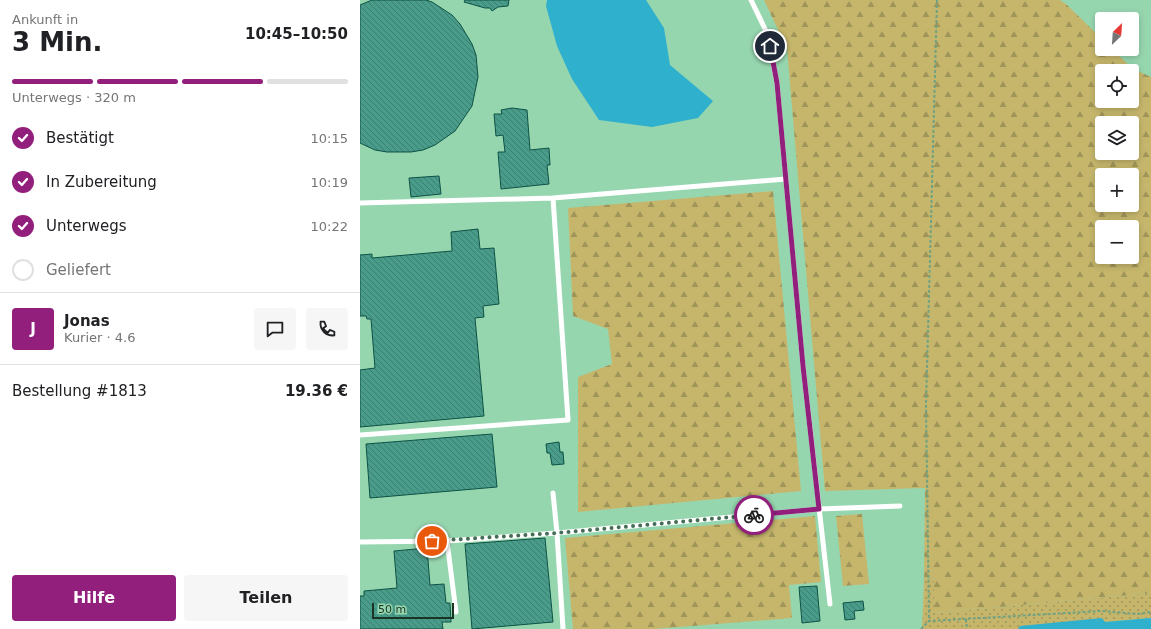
<!DOCTYPE html>
<html lang="de">
<meta charset="utf-8">
<style>
body{margin:0;font-family:"DejaVu Sans",sans-serif;background:#f6f6f6;color:#202124;height:100vh;display:flex;flex-direction:column;font-size:15px;white-space:nowrap}
*{box-sizing:border-box;margin:0}
p{font-size:13px;color:#757577}
.icon{flex:none;width:22px;height:22px;fill:none;stroke:currentColor;stroke-width:2;stroke-linecap:round;stroke-linejoin:round}
.map{position:relative;flex:1;overflow:hidden}
.side{display:flex;flex-direction:column;background:#fff;width:360px}
.side>*{flex:none}
.needle{width:26px;rotate:25deg}
.fabs{position:absolute;left:735px;top:12px;display:grid;gap:8px}
.fabs a{display:grid;place-items:center;width:44px;height:44px;border-radius:4px;background:#fff;box-shadow:0 2px 6px #0003;font-size:20px}
.scale{position:absolute;left:12px;bottom:10px;width:82px;box-sizing:border-box;padding-left:4px;border:2px solid #193324;border-top:0;font-size:11px;line-height:14px;white-space:nowrap;color:#193324;-webkit-text-stroke:3px #96d6af;paint-order:stroke}
.pin{position:absolute;display:grid;place-items:center;width:34px;height:34px;color:#fff;margin:-17px;border:2px solid #fff;border-radius:50%;box-shadow:0 1px 4px #0007}
.courier{position:absolute;display:grid;place-items:center;width:40px;height:40px;margin:-20px;border:3px solid #931f7d;border-radius:50%;background:#fff;color:#222;box-shadow:0 1px 5px #0007}
.overview em{font-style:normal;font-weight:600}
.overview div{display:flex;flex-direction:column-reverse}
.overview{display:flex;align-items:center;justify-content:space-between;height:68px;padding:0 12px}
h1{font-size:26px;font-weight:600;line-height:30px}
.bar{display:grid;grid-template-columns:repeat(4,1fr);gap:6px 4px;align-content:center;height:48px;padding:0 12px}
.bar i{height:5px;border-radius:3px;background:#e0e0e0}
.bar .selected{background:#931f7d}
.bar p{grid-column:span 4}
.line{display:flex;align-items:center;gap:10px;padding:0 12px;border-top:1px solid #e0e0e0}
.line div{flex:1}
.round{display:grid;place-items:center;flex:none;width:42px;height:42px;border-radius:4px;background:#f6f6f6}
ol{padding:0 12px;list-style:none}
li{display:flex;align-items:center;gap:12px;height:44px}
li p{margin-inline-start:auto}
li .icon{padding:4px;border-radius:50%;background:#931f7d;color:#fff;stroke-width:4}
li:last-child{color:#757577}
li i{width:22px;height:22px;border:2px solid #e0e0e0;border-radius:50%}
.primary-button{display:flex;gap:8px;margin-top:auto;padding:8px 12px}
.primary-button a{flex:1;height:46px;border-radius:4px;background:#931f7d;color:#fff;font-size:16px;font-weight:600;line-height:46px;text-align:center}
.primary-button a+a{background:#f6f6f6;color:#202124}
main{display:flex;flex:1;min-height:0}
.map>svg:first-child{display:block}
</style>
<main>
<section class="side">
<div class="overview"><div><h1>3 Min.</h1><p>Ankunft in</p></div><em>10:45–10:50</em></div>
<div class="bar"><i class="selected"></i><i class="selected"></i><i class="selected"></i><i></i><p>Unterwegs · 320 m</p></div>
<ol>
<li><svg class="icon" aria-label="check" viewBox="0 0 24 24"><path d="M5 12l5 5 9-10"/></svg>Bestätigt<p>10:15</p></li>
<li><svg class="icon" aria-label="check" viewBox="0 0 24 24"><path d="M5 12l5 5 9-10"/></svg>In Zubereitung<p>10:19</p></li>
<li><svg class="icon" aria-label="check" viewBox="0 0 24 24"><path d="M5 12l5 5 9-10"/></svg>Unterwegs<p>10:22</p></li>
<li><i></i>Geliefert</li>
</ol>
<div class="line" style="height:72px"><b class="round" style="background:#931f7d;color:#fff">J</b><div><b>Jonas</b><p>Kurier · 4.6</p></div><a class="round"><svg class="icon" aria-label="chat" viewBox="0 0 24 24"><path d="M4 5h16v11H9l-5 4z"/></svg></a><a class="round"><svg class="icon" aria-label="phone" viewBox="0 0 24 24"><path d="M5 4h4l2 5-3 2q2 4 5 5l2-3 5 2v4C11 20 4 13 5 4z"/></svg></a></div>
<div class="line" style="height:52px"><div>Bestellung #1813</div><b>19.36 €</b></div>
<div class="primary-button"><a>Hilfe</a><a>Teilen</a></div>
</section>
<div class="map">
<svg width="791" height="629" viewBox="0 0 791 629">
<defs>
<pattern id="grass-dots" width="8" height="8" patternUnits="userSpaceOnUse"><rect width="8" height="8" fill="#c6b66c"/><path d="M2 2h.1M6 6h.1" fill="none" stroke="#a09559" stroke-width="1.8" stroke-linecap="round"/></pattern>
<pattern id="forest-firs" width="22" height="20" patternUnits="userSpaceOnUse"><rect width="22" height="20" fill="#c6b66c"/><path d="M5 1l3.5 6h-7zM16 11l3.5 6h-7z" fill="#a09559"/></pattern>
<pattern id="building-back-hatch" width="6" height="6" patternUnits="userSpaceOnUse"><rect width="6" height="6" fill="#4a9c8a"/><path d="M-1 5l2 2M0 0l6 6M5-1l2 2" fill="none" stroke="#3d8071"/></pattern>
</defs>
<rect width="100%" height="100%" fill="#96d6af"/>
<!-- grass -->
<path fill="url(#grass-dots)" d="M575 578 574 613 791 593V618L745 622 660 626 658 629H562L564 579Z"/>
<!-- forest -->
<path fill="url(#forest-firs)" fill-rule="evenodd" d="M404 0H700L706 4 742 39V49H752L773 69 791 77V593L574 613V578L564 579 565 488 465 491 427 49ZM742 71H772V101H742ZM742 123H772V153H742ZM742 175H772V205H742ZM742 227H772V257H742Z
M413 191 441 491 218 512V377L252 364 248 329 213 316 208 208Z
M502 514 509 584 483 586 476 516Z
M455 516 461 582 429 585 432 618 295 629H213L205 538Z"/>
<!-- water -->
<path fill="#2fb0cd" d="M187 0H286L304 28 310 65 353 101 338 118 292 127 239 120 212 79 197 46 186 6Z
M742 618 745 622 791 618V629H658L660 626Z"/>
<!-- building -->
<path fill="url(#building-back-hatch)" stroke="#0d5245" d="M12 0H66L72 2 92 15 100 24 112 44 116 55 118 77 112 106 95 131 75 145 63 150 51 152H27L15 150 0 143V5Z
M105 0H149L148 6 138 7 132 11 130 8H125L104 2Z
M152 108 167 110 170 150 189 148 190 165H187L189 184 141 189 138 152H145L143 135 136 136 134 114H142L141 110Z
M79 176 81 194 51 197 49 178Z
M118 229 120 249 134 248 139 304 123 306 124 317 115 318 124 416 0 427V370L15 368 11 319H7L6 316H0V255L12 254V258L92 251 91 232Z
M132 434 137 487 10 498 6 444Z
M199 442 200 452H203L204 464 192 465 190 453H187L186 444Z
M185 538 193 622 112 629 105 544Z
M67 548 70 585 84 584 86 603H90L91 622H82L83 629H0V596H4V591L37 588 34 551Z
M457 586 460 621 442 623 439 587Z
M503 601 504 610 494 611 495 619 485 620 483 603Z"/>
<g fill="none" stroke-linecap="round" stroke-linejoin="round">
<!-- path -->
<path stroke="#6ea282" stroke-width="2" stroke-dasharray="3 2" stroke-linecap="butt" d="M577 0 566 405 569 621 742 611 777 614 791 612
M606 619 607 629
M561 629 569 621"/>
<!-- service -->
<path stroke="#fff" stroke-width="5" d="M391 0 407 33 417 83 443 366 470 604
M193 198 426 179
M0 203 193 198 208 420 0 435
M193 493 197 533 459 509 540 506
M87 541 197 533 203 629
M0 542 87 541 96 612"/>
</g>
<g fill="none" stroke-linecap="round" stroke-linejoin="round">
<!-- done -->
<path stroke="#456c55" stroke-width="4" stroke-dasharray="0 7.2" d="M72 541 197 533 394 515"/>
<!-- route -->
<path stroke="#931f7d" stroke-width="5" d="M394 515 459 509 443 366 417 83 410 46"/>
</g>
</svg>
<div class="fabs">
<a><svg class="needle" viewBox="-14 -14 28 28"><path d="M0-13l5 13h-10z" fill="#e53935"/><path d="M0 13l5-13h-10z" fill="#757577"/></svg></a>
<a><svg class="icon" aria-label="locate" viewBox="0 0 24 24"><circle cx="12" cy="12" r="6"/><path d="M12 2v4M12 18v4M2 12h4M18 12h4"/></svg></a>
<a><svg class="icon" aria-label="layers" viewBox="0 0 24 24"><path d="M12 4l9 5-9 5-9-5zM3 14l9 5 9-5"/></svg></a>
<a>+</a>
<a>−</a>
</div>
<div class="scale">50 m</div>
<div class="pin" style="left:72px;top:541px;background:#ea580c"><svg class="icon" aria-label="bag" viewBox="0 0 24 24"><path d="M5 8h14l-1 12H6zM9 8a3 3 0 0 1 6 0"/></svg></div>
<div class="pin" style="left:410px;top:46px;background:#1f2937"><svg class="icon" aria-label="home" viewBox="0 0 24 24"><path d="M3 11l9-7 9 7M6 9v11h12V9"/></svg></div>
<div class="courier" style="left:394px;top:515px"><svg class="icon" aria-label="bike" viewBox="0 0 24 24"><circle cx="6" cy="16" r="4"/><circle cx="18" cy="16" r="4"/><path d="M6 16l4-8h5l3 8M10 8l3 8H6M13 5h3"/></svg></div>
</div>
</main>
